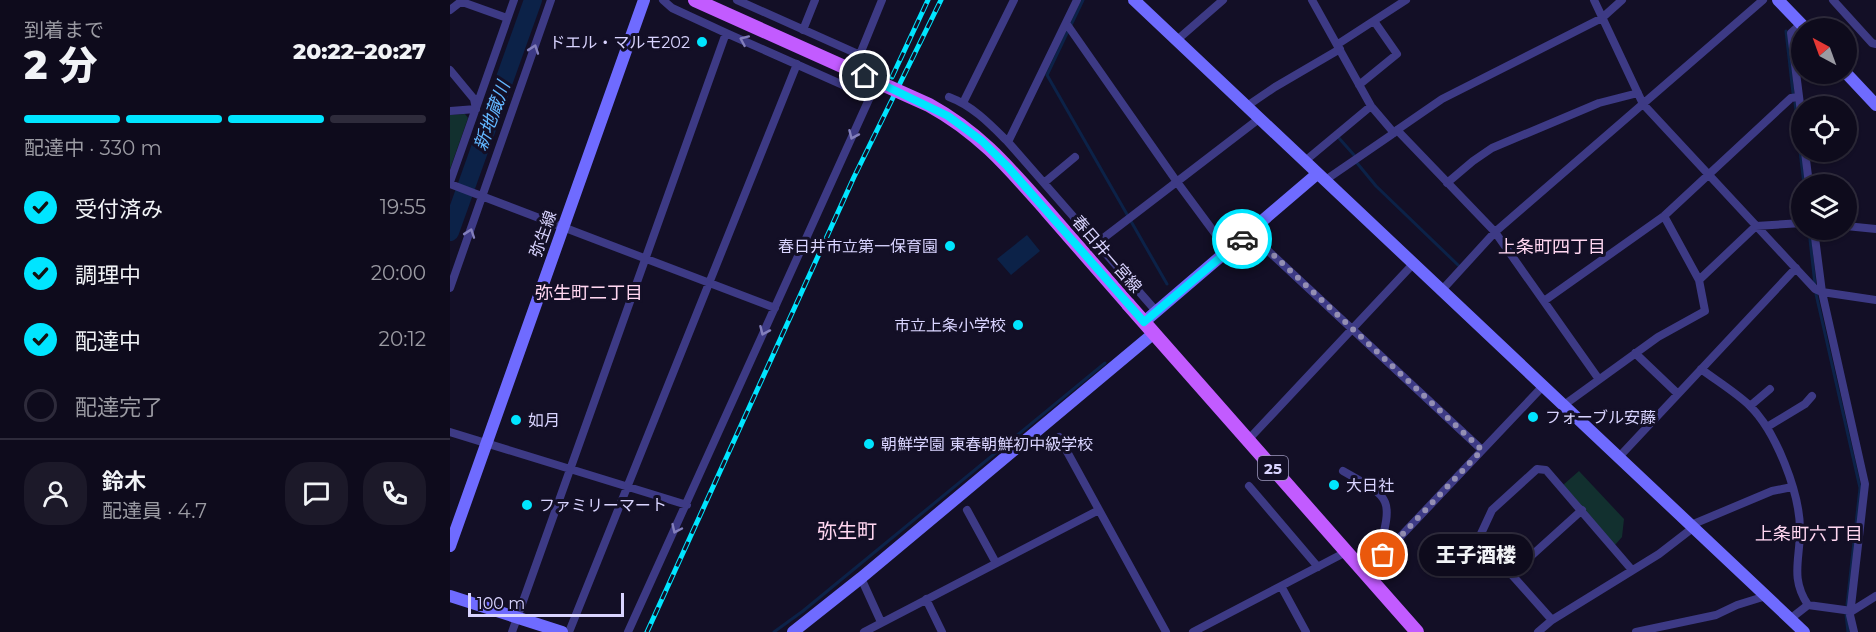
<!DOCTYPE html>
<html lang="ja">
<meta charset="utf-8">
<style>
body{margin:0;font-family:Montserrat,"Noto Sans JP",sans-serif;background:#1c1929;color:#f1f3f6;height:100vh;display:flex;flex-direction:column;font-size:22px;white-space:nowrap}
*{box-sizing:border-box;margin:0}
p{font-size:20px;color:#9b9ba3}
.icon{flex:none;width:33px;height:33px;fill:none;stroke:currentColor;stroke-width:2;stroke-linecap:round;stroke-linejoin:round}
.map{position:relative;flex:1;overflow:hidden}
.sheet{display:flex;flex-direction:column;background:#0e0b1c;width:450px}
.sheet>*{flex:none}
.needle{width:39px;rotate:319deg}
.buttons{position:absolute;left:1341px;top:18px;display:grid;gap:12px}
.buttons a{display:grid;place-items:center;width:66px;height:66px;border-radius:50%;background:#0e0b1c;box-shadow:0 2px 4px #0004,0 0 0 2px #2e2b3b;font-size:30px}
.scale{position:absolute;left:18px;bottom:15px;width:156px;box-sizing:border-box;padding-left:6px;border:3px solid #d9d4ff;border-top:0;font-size:16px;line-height:21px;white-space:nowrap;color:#d9d4ff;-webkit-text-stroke:4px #130f26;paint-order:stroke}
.pin{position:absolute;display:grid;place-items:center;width:51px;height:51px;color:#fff;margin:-26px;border:3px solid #fff;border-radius:50%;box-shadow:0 2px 6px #0007}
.courier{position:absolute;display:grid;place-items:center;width:60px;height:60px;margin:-30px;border:4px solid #00e5ff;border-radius:50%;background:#fff;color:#222;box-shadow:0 2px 8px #0007}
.bubble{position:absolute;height:42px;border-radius:21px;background:#0e0b1c;box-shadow:0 2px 4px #0004,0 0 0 2px #2e2b3b;font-size:20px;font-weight:800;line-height:42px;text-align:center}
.summary em{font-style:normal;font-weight:800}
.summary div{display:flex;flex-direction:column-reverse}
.summary{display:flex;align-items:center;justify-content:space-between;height:102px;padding:0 24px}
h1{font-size:39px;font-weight:800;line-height:45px}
.bar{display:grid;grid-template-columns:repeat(4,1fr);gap:9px 6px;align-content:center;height:72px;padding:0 24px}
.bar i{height:8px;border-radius:4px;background:#2e2b3b}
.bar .current{background:#00e5ff}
.bar p{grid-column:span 4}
.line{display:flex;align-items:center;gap:15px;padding:0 24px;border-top:2px solid #2e2b3b}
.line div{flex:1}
.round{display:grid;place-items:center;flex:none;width:63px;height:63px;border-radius:24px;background:#1c1929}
ol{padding:0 24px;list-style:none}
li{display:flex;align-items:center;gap:18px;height:66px}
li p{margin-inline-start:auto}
li .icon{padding:6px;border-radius:50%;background:#00e5ff;color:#111;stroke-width:4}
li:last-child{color:#9b9ba3}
li i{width:33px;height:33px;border:3px solid #2e2b3b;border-radius:50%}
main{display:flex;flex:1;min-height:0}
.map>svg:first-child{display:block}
</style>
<main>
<section class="sheet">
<div class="summary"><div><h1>2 分</h1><p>到着まで</p></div><em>20:22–20:27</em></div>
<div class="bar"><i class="current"></i><i class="current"></i><i class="current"></i><i></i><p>配達中 · 330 m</p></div>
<ol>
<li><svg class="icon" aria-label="check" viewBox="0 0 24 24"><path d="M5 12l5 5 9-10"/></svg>受付済み<p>19:55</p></li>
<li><svg class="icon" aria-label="check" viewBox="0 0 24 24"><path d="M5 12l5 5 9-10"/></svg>調理中<p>20:00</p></li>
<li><svg class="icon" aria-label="check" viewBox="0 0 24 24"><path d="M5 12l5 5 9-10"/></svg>配達中<p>20:12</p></li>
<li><i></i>配達完了</li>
</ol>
<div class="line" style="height:108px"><a class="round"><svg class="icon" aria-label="person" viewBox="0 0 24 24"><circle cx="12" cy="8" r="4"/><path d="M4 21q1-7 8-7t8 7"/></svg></a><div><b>鈴木</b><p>配達員 · 4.7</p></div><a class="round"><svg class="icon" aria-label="chat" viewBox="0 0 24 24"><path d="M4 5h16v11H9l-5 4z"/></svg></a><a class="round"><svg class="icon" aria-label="phone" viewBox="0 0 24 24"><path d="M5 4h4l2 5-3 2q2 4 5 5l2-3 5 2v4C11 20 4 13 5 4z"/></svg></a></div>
</section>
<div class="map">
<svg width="1426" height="632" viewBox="0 0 1426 632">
<rect width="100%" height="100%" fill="#130f26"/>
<!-- green -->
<path fill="#12302f" d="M15 114 18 118 0 169V115Z
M1129 471 1174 519 1172 537 1165 545 1113 485Z"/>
<!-- water -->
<path fill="#0c2248" d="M577 235 590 251 561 275 547 259Z"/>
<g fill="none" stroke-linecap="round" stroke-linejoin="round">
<!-- stream -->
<path stroke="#0c2248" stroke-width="3" d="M621 25 633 0
M618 31 597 75 717 284
M1336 31 1343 93
M1345 103 1346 111
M1346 118 1354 184
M888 137 904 155
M907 163 926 186 1008 265
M1359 230 1365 285
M1366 294 1410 488 1397 605
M1396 614 1398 632
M324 632 353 611 655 363"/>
<!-- river -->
<path stroke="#0c2248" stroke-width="18" d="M0 232 83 0"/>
<!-- street -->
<path stroke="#3d3a85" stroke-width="8" d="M287 0 410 55
M862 0 921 106 944 133 947 130 1045 232 1148 378
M1144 0 1193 104 1365 289 1372 292 1426 300
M1383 0 1422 43 1426 44
M0 10 9 3H15L57 18
M616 23 727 182 778 251
M1351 24 1341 33 1352 120
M353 30 365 0
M727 40 773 0
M888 44 956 0
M0 70 24 99 26 109 0 111
M909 85 947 54 924 21
M397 86 432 0
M499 97C523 106 540 124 558 142L706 311
M513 103 564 0
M797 106 825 87 890 49
M947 130 992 99 1152 18 1172 0
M558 142 627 0
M1355 152 1359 184
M855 161 921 106
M874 181 944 133
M0 182 64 0
M595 182 625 157
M997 183 1023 161 1042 148 1149 103 1188 93
M0 184 325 308
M1396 226 1426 229
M1364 230 1372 292 1415 484 1400 615 1404 632
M799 233 1032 450
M647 243 810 118
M1249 280 1306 226 1352 223
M0 288 101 0
M992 290 1045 232 1313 0
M1094 301 1214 216 1341 98 1349 97
M1185 353 1228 394
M1251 369C1267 381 1285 392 1299 405 1326 431 1350 493 1350 530 1350 560 1340 578 1358 605L1402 611 1426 596
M1114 405 1208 337 1255 311 1249 280 1214 216
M1300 406 1320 389
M1317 427 1355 404 1362 396
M0 432 237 505
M609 437 716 632
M798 440 964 263
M1169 457 1346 268
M893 471C940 498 944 496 929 551L933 555
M799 486 868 567
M517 510 546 563
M1241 525 1322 491 1342 487
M915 574 1094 385
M1061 574 1132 510
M411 578 431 622
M831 586 856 632
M476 599 492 632
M1340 619 1358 605
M1102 620 1029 538 1042 510 1087 469 1096 470 1182 570
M62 632 276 33
M119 632 347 64
M178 632 420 97 276 33 222 8 213 0
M414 632 649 510
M743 632 896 552
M1088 632 1102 620 1209 554 1244 527
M1186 632 1266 615 1287 605 1316 596"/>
<!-- secondary -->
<path stroke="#6f6bff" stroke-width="12" d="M684 0 1354 632
M1328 0 1355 28
M1396 73 1426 105
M694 322 867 174
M0 546 194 0
M0 596 112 632
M343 632 411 578 704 333"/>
<!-- primary -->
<path stroke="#c25bff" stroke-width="14" d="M678 304 967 632"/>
<!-- rail casing -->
<g stroke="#00e5ff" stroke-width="5">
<path id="rail" d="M442 77 478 0
M197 632 404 177 491 0"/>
</g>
<!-- rail -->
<use href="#rail" stroke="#130f26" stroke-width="3" stroke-dasharray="9" stroke-linecap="butt"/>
<!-- primary-bridge -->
<path stroke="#c25bff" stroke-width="14" d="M245 0 479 105C530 133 559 168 597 211 624 242 651 273 678 304"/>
</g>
<!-- one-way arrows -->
<defs><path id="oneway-chevron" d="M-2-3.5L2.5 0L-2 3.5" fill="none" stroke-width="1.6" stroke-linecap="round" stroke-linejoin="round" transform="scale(1.5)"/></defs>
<g stroke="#837fbc">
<use href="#oneway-chevron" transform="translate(294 40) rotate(-156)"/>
<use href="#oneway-chevron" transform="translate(84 49) rotate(-71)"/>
<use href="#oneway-chevron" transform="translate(403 135) rotate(114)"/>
<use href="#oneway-chevron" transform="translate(20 233) rotate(-71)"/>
<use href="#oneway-chevron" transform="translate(314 331) rotate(114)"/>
<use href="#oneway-chevron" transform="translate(226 529) rotate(115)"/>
</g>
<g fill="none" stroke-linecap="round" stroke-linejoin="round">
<!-- done -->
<path stroke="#948fb3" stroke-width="6" stroke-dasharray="0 10.8" d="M792 239 800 233 1032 450 933 555"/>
<!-- route -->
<path stroke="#00e5ff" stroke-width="8" d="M415 76 498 116 532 141 558 167 694 322 792 239"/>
</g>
<!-- markers -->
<g fill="#00e5ff" stroke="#130f26" stroke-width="2">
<circle cx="252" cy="42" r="6"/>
<circle cx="500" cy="246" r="6"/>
<circle cx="568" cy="325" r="6"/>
<circle cx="1083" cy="417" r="6"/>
<circle cx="66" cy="420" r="6"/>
<circle cx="419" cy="444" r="6"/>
<circle cx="884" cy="485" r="6"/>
<circle cx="77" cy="505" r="6"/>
</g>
<g text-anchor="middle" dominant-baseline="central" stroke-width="6" stroke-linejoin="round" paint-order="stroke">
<!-- shield labels -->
<rect fill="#130f26" stroke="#9e99be" stroke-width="1.5" x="808" y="456" width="30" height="24" rx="4.5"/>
<g font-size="15" font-weight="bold" fill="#d9d4ff">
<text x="823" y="468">25</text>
</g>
<!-- poi labels -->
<g font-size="16" fill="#d9d4ff" stroke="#130f26" text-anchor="start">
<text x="240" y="42" text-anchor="end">ドエル・マルモ202</text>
<text x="488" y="246" text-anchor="end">春日井市立第一保育園</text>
<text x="556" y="325" text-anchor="end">市立上条小学校</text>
<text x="1095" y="417">フォーブル安藤</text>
<text x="78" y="420">如月</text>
<text x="431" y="444">朝鮮学園 東春朝鮮初中級学校</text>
<text x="896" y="485">大日社</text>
<text x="89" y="505">ファミリーマート</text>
</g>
<!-- street labels -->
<g font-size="16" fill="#d9d4ff" stroke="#130f26">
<text transform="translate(93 234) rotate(-70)">弥生線</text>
<text transform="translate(657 254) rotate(49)">春日井一宮線</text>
</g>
<!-- water labels -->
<g font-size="18" font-style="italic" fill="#62b6ff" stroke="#130f26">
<text transform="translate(42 116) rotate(-70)">新地蔵川</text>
</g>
<!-- neighbourhood labels -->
<g font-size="18" fill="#ffd6f0" stroke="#130f26">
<text x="1102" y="247">上条町四丁目</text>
<text x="139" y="293">弥生町二丁目</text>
<text x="1359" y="534">上条町六丁目</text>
</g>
<!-- quarter labels -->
<g font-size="20" fill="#ffd6f0" stroke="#130f26">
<text x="397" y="531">弥生町</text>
</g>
</g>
</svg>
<div class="buttons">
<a><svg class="needle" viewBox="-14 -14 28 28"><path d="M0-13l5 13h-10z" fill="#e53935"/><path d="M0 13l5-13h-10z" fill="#9b9ba3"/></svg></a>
<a><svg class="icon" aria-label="locate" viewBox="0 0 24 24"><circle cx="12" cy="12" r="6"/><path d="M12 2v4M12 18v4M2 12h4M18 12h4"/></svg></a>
<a><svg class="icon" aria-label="layers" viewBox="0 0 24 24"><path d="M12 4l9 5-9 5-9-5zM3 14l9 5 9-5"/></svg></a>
</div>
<div class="scale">100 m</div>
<div class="pin" style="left:933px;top:555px;background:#ea580c"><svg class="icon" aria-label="bag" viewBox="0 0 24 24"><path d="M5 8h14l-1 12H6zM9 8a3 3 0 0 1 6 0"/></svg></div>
<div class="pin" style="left:415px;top:76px;background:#1f2937"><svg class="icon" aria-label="home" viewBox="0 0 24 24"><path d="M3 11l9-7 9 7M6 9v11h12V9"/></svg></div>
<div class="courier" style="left:792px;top:239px"><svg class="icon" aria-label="car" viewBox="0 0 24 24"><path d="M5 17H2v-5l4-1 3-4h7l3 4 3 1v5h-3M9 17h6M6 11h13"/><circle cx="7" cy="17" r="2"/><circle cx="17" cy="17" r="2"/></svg></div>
<div class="bubble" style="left:969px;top:534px;width:114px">王子酒楼</div>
</div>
</main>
